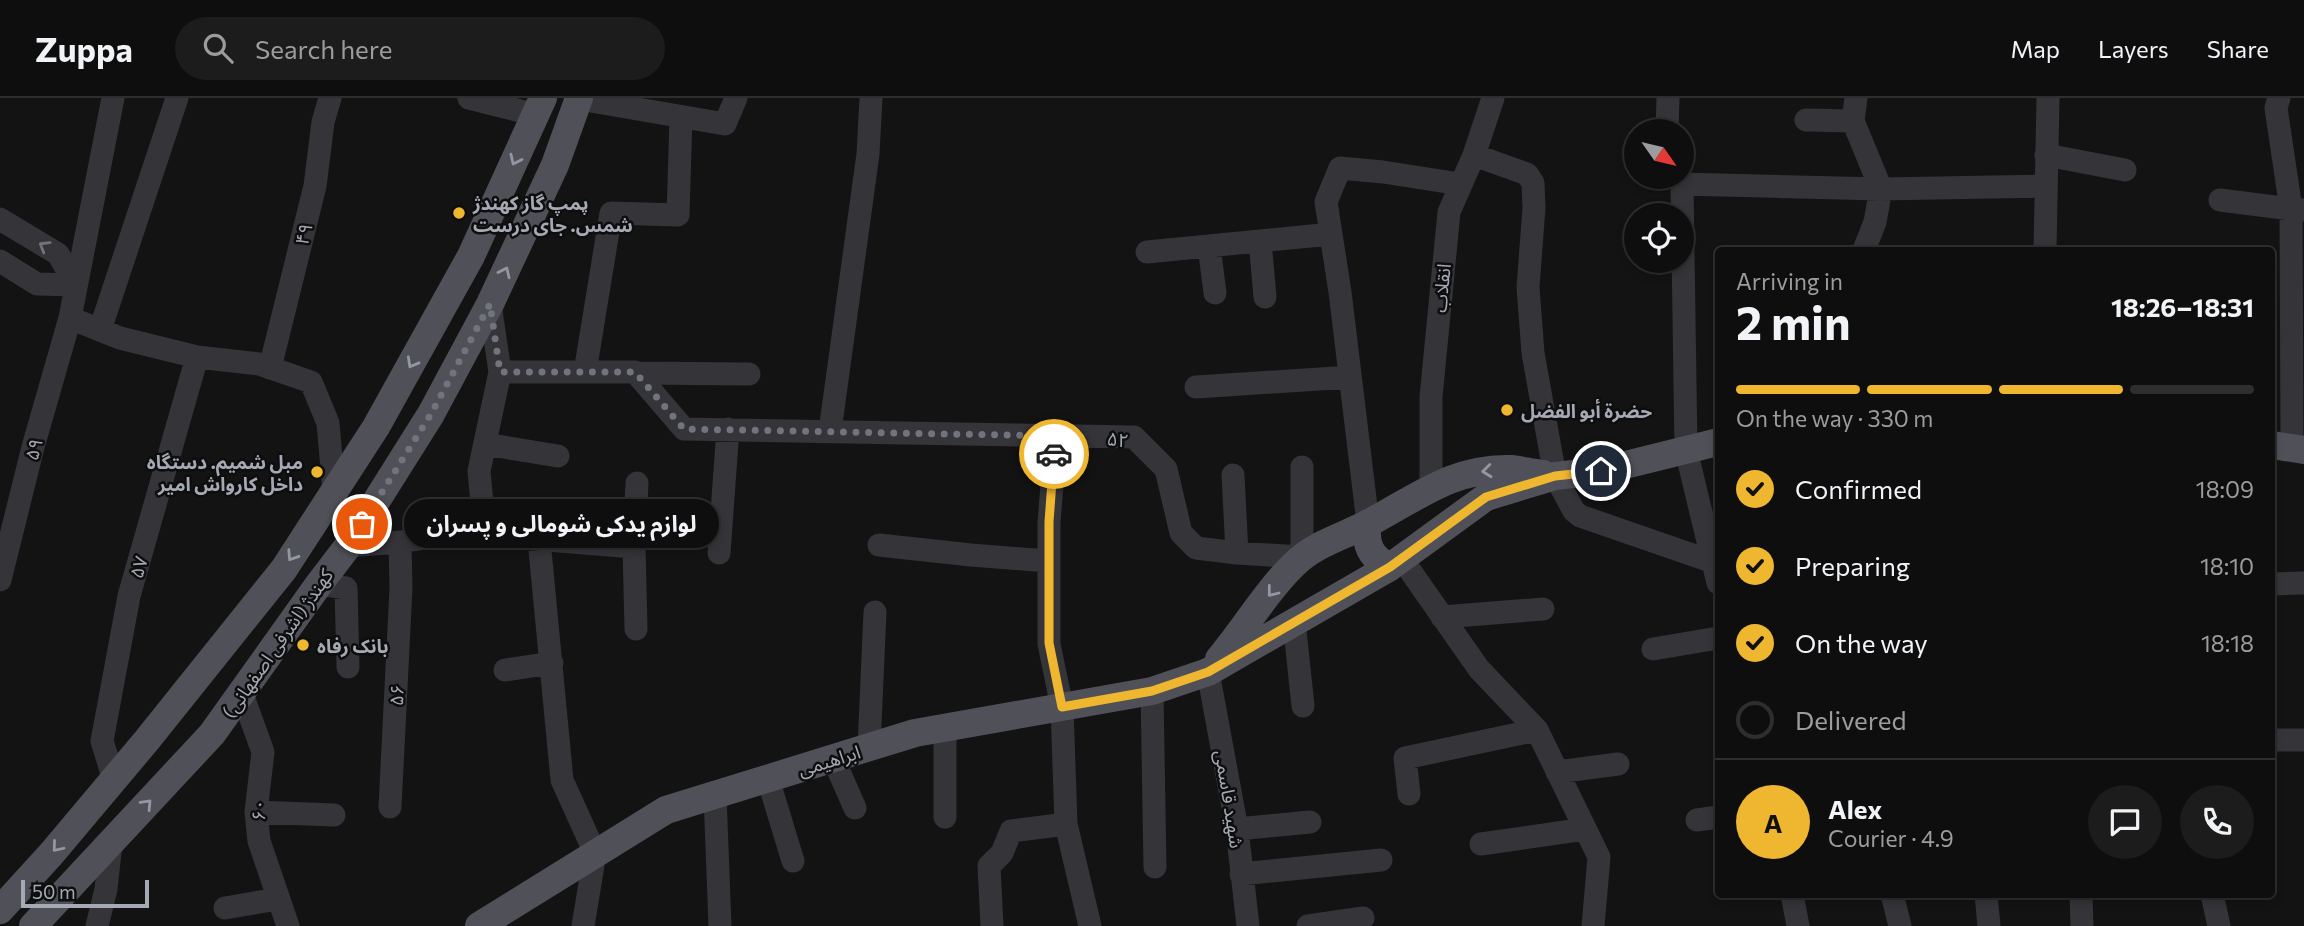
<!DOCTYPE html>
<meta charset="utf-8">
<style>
body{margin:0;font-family:Commissioner,"Noto Sans Arabic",sans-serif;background:#1c1c1d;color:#f1f3f6;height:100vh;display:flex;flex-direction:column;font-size:26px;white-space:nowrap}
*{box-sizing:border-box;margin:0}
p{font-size:23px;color:#9b9c9e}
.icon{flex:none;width:38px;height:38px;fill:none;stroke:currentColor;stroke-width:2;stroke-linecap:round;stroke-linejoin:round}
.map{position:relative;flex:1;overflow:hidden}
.sheet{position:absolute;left:1715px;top:149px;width:560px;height:651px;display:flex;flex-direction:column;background:#0e0e0f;border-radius:7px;box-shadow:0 4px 10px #0003,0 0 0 2px #2e2e2f}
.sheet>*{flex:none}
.needle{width:46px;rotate:124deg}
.buttons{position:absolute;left:1624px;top:21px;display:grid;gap:14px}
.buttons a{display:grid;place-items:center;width:70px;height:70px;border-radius:50%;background:#0e0e0f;box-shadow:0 4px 10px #0003,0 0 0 2px #2e2e2f;font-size:35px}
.scale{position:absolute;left:21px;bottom:18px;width:128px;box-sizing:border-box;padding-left:7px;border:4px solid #a4a9b4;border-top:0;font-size:19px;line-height:24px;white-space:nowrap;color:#a4a9b4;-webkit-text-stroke:5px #0e0e0f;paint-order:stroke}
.pin{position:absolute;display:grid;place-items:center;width:60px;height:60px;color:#fff;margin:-30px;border:4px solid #fff;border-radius:50%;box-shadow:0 2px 7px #0007}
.courier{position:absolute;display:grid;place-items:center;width:70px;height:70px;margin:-35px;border:5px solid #efb630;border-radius:50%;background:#fff;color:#222;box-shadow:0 2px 9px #0007}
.bubble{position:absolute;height:49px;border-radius:24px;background:#0e0e0f;box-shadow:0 4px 10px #0003,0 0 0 2px #2e2e2f;font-size:23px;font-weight:700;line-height:49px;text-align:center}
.overview em{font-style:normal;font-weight:700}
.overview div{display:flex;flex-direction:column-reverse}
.overview{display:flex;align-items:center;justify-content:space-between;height:119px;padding:0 21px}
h1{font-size:46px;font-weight:700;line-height:52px}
.bar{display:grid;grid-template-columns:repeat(4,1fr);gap:10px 7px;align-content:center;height:84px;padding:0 21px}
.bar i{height:9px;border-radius:5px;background:#2e2e2f}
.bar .current{background:#efb630}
.bar p{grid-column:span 4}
.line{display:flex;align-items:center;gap:18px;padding:0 21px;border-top:2px solid #2e2e2f}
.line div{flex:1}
.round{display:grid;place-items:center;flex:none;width:74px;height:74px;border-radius:37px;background:#1c1c1d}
ol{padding:0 21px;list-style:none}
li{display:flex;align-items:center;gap:21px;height:77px}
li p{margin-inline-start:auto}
li .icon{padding:7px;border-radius:50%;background:#efb630;color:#111;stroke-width:4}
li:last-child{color:#9b9c9e}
li i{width:38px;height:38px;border:4px solid #2e2e2f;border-radius:50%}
header{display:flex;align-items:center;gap:42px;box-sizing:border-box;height:98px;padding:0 35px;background:#0e0e0f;border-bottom:2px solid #2e2e2f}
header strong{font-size:33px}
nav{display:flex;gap:38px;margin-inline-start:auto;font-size:24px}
.search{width:490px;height:63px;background:#1c1c1d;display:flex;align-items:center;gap:18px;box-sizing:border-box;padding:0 24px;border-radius:38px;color:#9b9c9e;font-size:26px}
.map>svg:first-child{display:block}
</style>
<header>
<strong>Zuppa</strong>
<div class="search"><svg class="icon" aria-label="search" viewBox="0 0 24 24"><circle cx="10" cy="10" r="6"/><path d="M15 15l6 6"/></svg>Search here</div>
<nav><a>Map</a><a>Layers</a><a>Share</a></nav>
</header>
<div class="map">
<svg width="2304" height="828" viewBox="0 0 2304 828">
<rect width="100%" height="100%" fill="#131314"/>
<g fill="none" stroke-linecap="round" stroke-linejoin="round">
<!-- minor -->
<path stroke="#343439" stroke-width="23" d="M469 0 536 17
M1856 0 1853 23 1881 91 1875 124 1864 152
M579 1 725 26 736 0
M1806 22 1853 23
M1667 33 1668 0
M1474 57 1527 76 1533 85 1534 110 1528 189 1533 255 1555 378 1574 413 1580 418 1713 464
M2046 57 2125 72
M1678 79 1682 86 1686 352 1718 485
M1682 86 1881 91 2045 88
M2220 102 2291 111 2276 10 2279 0
M0 121 58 156 76 187
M1260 143 1265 199
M1209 148 1215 195
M2045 152 2048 0
M1147 154 1331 136
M0 163 37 186 76 187
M490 206 500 274H635L684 331 1134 339 1166 371 1181 435 1196 450 1237 455 1302 459V369
M70 220 120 240 197 259 259 266 311 284 328 325 334 394
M100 232 177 0
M270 270 315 88 323 24 330 0
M585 274 611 115 678 117 681 19
M636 275 749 276
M1196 289 1350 279
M830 333 868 56 871 0
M1056 338 1049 424V546L1062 609 1066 726 1090 828
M485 346 558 358
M2292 350 2291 111 2304 112
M1233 377 1237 455
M1431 389V299L1449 114 1474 57 1493 0
M1368 425 1340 194 1326 104 1340 70 1383 74 1460 86
M485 437 479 373 500 274
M539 442 562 682 595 755 583 828
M879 447 971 457 1048 463
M348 448 400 444 445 437H485L634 449
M719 455 728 331
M1402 461 1479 571 1537 632 1599 759 1593 828
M0 482 33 349 70 220 113 0
M319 486 346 490 348 569
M2272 486 2304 485
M1442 519 1543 511
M1294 523 1303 608
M636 531 634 449 637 385
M1653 551 1718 540
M505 572 552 565
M1208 574 1237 731 1248 828
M1152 593 1155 769
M242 596 263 654 256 714 259 743 288 828
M945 629V719
M2272 642H2304
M869 649 875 514
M833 660 855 710
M1557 674 1618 666
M768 681 793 763
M114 682 102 643 129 498 197 259
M1409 696 1405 660 1537 632
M715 697 720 828
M390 709 401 490 400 444
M256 714 334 717
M1697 722 1718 719
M1237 731 1310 724
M1481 746 1585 731
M1241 776 1381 762
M1792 796 1798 828
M1892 796 1900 828
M1986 796 1989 828
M2081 796 2082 828
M2212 796 2219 828
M225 810 277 801
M97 828 106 791 111 745
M992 828 989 768 1002 755 1011 733 1066 726
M1308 828 1363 820"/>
<!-- major -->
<path stroke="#505158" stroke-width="28" d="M2272 347 2304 352
M1368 425C1364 446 1371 460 1390 469
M1219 561C1245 530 1271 486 1300 461 1319 445 1346 437 1367 426 1415 401 1453 369 1511 371 1521 372 1532 375 1543 376
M0 812 52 755 147 642 284 471 376 329 471 158 543 0
M33 828 212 636 319 486 348 448 431 316 490 206 555 67 579 0
M479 828 666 712 915 635 1152 593 1208 574 1390 469 1486 399 1555 378 1601 373 1718 344"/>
</g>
<!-- one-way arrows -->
<defs><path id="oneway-chevron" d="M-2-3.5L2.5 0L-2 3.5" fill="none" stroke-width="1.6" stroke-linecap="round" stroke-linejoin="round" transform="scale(1.75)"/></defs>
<g stroke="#9397a2">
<use href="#oneway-chevron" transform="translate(515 62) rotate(115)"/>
<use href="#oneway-chevron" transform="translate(505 174) rotate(-65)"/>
<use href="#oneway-chevron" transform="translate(412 265) rotate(119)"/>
<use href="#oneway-chevron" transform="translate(1487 373) rotate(174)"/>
<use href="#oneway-chevron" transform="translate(292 458) rotate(123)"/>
<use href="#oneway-chevron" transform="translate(1272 494) rotate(128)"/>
<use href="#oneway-chevron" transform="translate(147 706) rotate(-47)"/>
<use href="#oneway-chevron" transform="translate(57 749) rotate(130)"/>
</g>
<use stroke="#72747d" href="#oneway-chevron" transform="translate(44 148) rotate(-149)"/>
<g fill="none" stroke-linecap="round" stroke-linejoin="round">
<!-- done -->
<path stroke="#71747c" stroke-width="7" stroke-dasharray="0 12.6" d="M362 426 431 316 490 206 500 274H635L684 331 1056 338 1054 356"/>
<!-- route -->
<path stroke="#efb630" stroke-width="9" d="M1054 356 1049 424V545L1062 609 1152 593 1208 574 1390 469 1486 399 1555 378 1601 373"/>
</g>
<!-- markers -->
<g fill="#efb630" stroke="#0e0e0f" stroke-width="2.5">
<circle cx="459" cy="115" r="7"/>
<circle cx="1507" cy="312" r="7"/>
<circle cx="317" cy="374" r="7"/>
<circle cx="303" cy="547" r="7"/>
</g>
<g text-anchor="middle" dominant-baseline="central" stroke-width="5" stroke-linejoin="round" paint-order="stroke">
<!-- poi labels -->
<g font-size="19" font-weight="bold" fill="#a4a9b4" stroke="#0e0e0f" text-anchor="start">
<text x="473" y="104">پمپ گاز کهندژ<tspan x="473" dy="22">شمس. جای درست</tspan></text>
<text x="1521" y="312">حضرة أبو الفضل</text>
<text x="303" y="363" text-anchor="end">مبل شمیم. دستگاه<tspan x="303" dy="22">داخل کارواش امیر</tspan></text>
<text x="317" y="547">بانک رفاه</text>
</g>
<!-- street labels -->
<g font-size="19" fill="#a4a9b4" stroke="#0e0e0f">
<text transform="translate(303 136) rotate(-76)">۴۹</text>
<text transform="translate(1441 190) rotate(-84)">انقلاب</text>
<text transform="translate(1118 341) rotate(7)">۵۲</text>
<text transform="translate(33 351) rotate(-75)">۵۹</text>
<text transform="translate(138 469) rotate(-74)">۵۷</text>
<text transform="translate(277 545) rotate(-55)">کهندژ (اشرفی اصفهانی)</text>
<text transform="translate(396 597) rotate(-87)">۵۶</text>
<text transform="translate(829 662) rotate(-17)">ابراهیمی</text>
<text transform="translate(1230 701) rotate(81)">شهید قاسمی</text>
<text transform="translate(258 712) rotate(-89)">۶۰</text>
</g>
</g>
</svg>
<div class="buttons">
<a><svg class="needle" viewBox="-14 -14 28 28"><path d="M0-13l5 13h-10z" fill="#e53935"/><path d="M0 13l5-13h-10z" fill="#9b9c9e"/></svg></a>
<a><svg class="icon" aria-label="locate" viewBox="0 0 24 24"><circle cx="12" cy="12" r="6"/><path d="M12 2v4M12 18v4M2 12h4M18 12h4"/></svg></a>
</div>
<div class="scale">50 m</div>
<div class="pin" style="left:362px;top:426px;background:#ea580c"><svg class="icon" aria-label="bag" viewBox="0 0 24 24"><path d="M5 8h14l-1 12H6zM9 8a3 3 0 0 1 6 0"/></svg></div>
<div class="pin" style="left:1601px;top:373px;background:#1f2937"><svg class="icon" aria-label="home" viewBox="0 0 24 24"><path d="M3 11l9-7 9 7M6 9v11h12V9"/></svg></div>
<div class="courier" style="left:1054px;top:356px"><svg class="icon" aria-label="car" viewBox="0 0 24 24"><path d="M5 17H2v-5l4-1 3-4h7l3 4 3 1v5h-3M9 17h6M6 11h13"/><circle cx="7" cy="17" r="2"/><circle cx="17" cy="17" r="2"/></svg></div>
<div class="bubble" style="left:404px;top:401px;width:315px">لوازم یدکی شومالی و پسران</div>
<section class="sheet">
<div class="overview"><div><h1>2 min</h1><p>Arriving in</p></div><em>18:26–18:31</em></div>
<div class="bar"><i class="current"></i><i class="current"></i><i class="current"></i><i></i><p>On the way · 330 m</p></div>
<ol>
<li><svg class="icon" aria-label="check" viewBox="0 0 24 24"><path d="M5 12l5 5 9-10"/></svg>Confirmed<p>18:09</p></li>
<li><svg class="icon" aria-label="check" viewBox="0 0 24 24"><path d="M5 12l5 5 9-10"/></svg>Preparing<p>18:10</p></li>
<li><svg class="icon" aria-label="check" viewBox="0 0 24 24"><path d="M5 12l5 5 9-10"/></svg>On the way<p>18:18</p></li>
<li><i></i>Delivered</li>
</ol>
<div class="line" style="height:126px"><b class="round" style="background:#efb630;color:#111">A</b><div><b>Alex</b><p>Courier · 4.9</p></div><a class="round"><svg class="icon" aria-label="chat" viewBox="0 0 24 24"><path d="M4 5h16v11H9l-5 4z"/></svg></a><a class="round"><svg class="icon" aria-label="phone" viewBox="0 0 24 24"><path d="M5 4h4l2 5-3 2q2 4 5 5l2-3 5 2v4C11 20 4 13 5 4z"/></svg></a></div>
</section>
</div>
